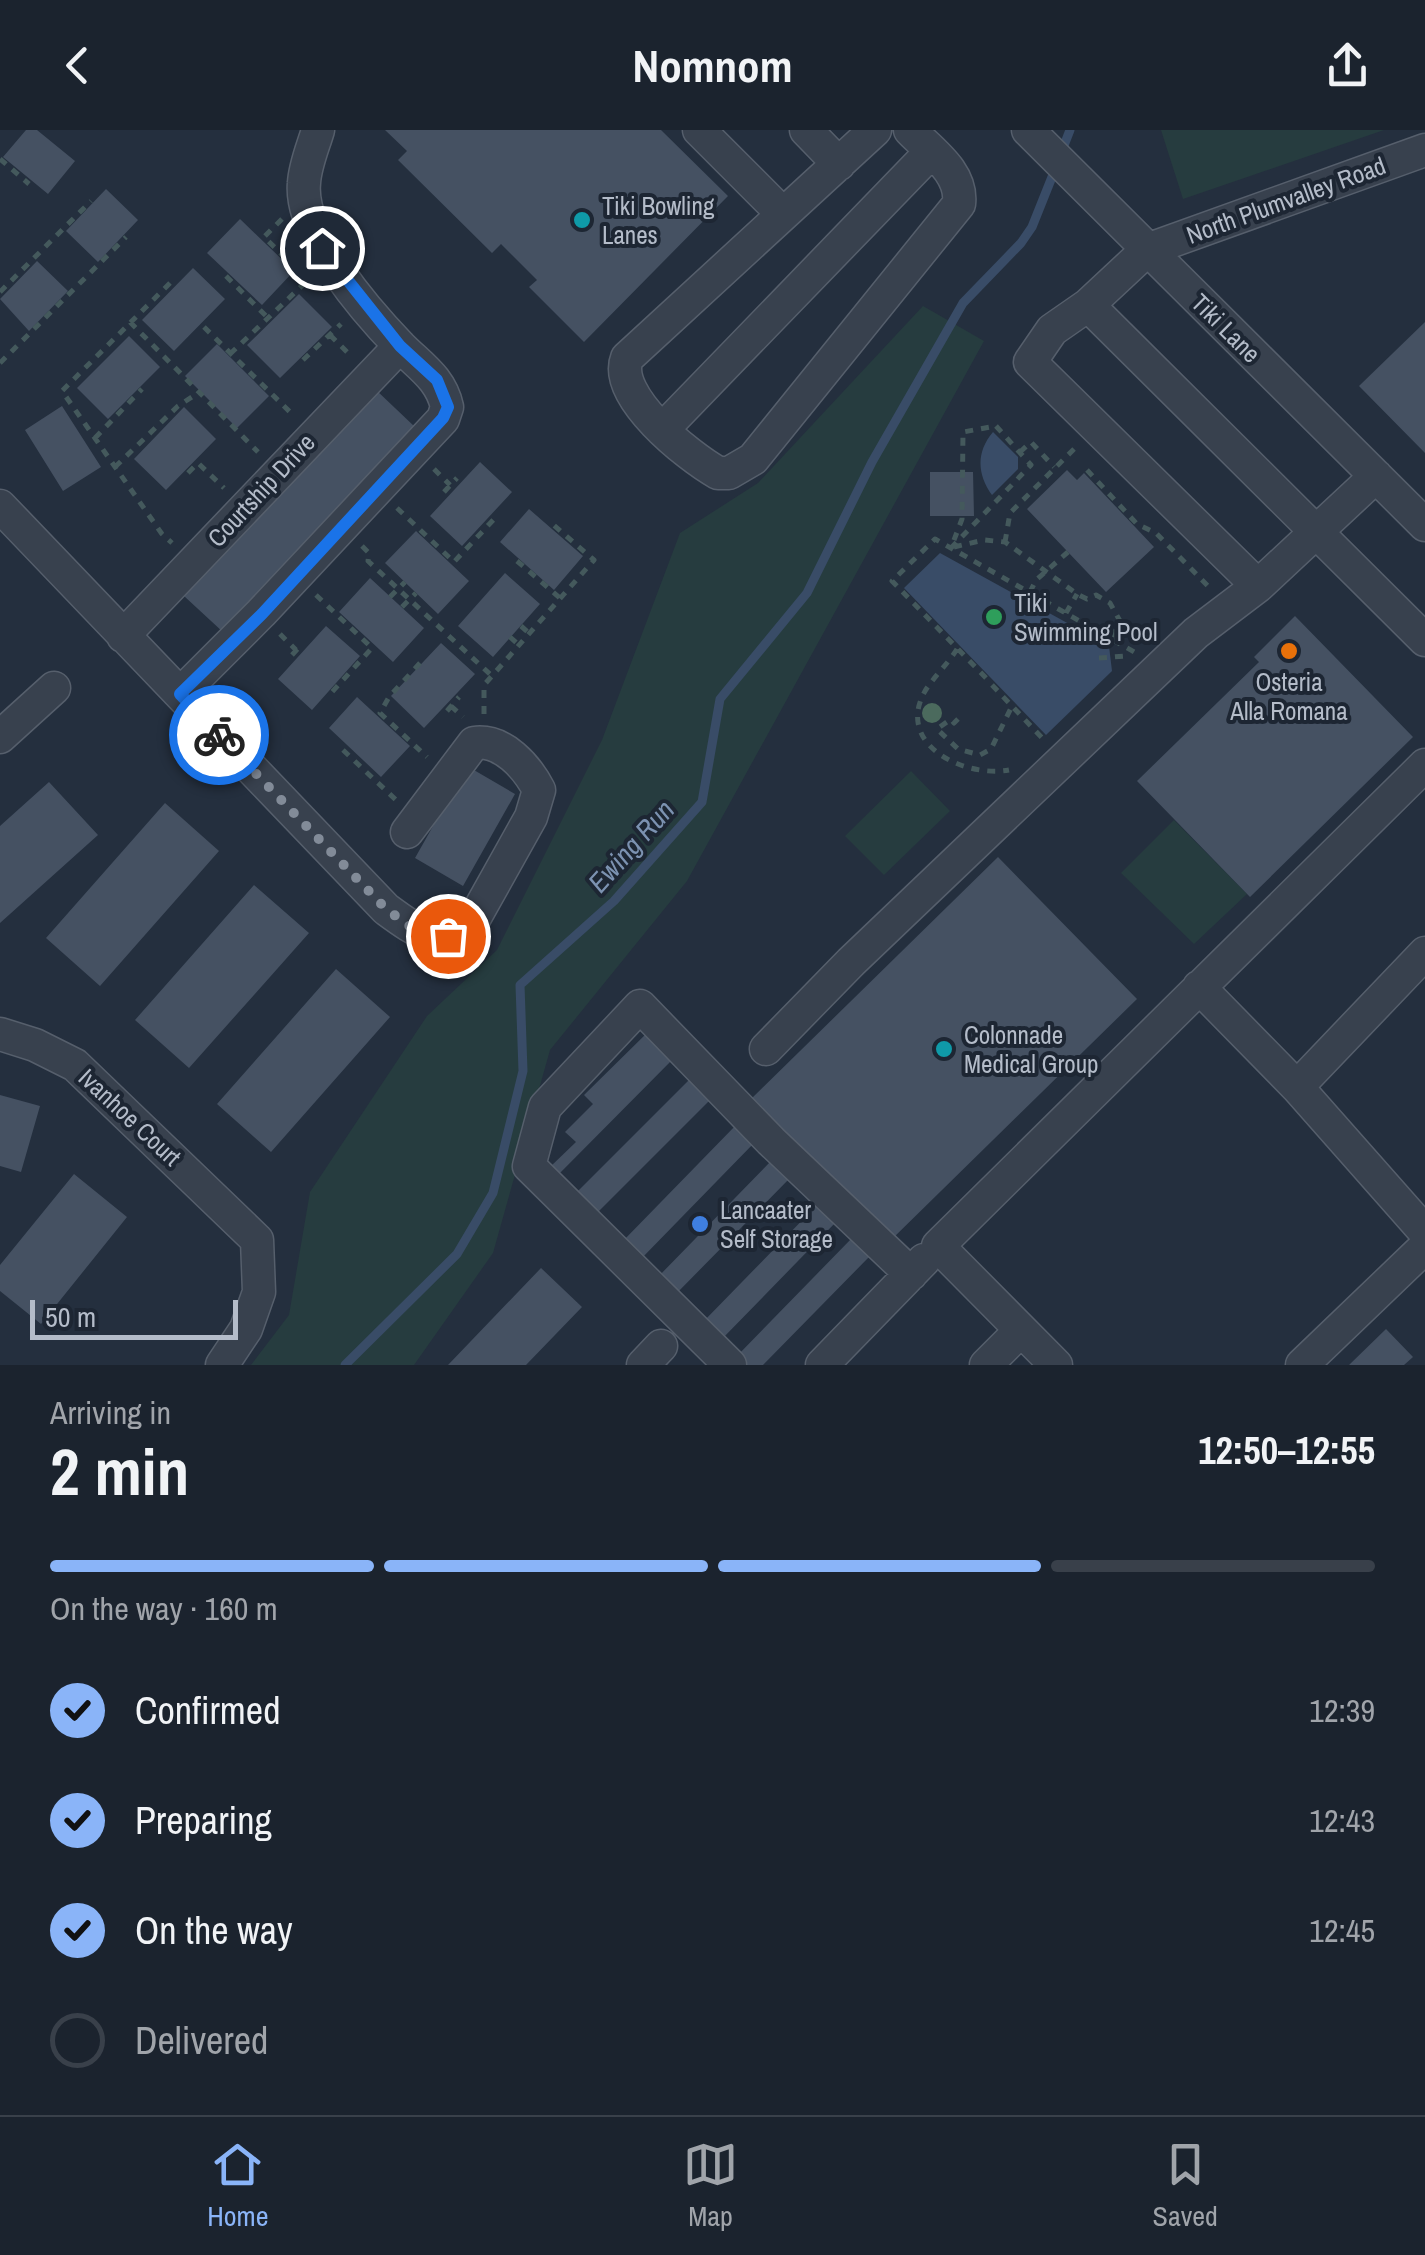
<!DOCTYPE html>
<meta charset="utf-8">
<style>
body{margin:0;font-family:"Archivo Narrow",sans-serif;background:#242b36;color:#f1f3f6;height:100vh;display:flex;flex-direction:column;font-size:38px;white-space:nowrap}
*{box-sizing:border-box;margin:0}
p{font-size:32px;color:#a0a4aa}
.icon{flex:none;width:55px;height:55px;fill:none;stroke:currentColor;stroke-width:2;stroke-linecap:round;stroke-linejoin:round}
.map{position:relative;height:1235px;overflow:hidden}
.panel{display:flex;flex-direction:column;background:#1b232e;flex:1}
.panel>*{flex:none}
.scale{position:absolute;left:30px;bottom:25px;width:208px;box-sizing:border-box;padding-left:10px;border:5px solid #b4bcc9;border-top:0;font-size:28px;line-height:35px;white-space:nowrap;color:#b4bcc9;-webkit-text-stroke:8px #1d2633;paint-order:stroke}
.pin{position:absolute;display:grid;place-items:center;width:85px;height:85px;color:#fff;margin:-42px;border:5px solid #fff;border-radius:50%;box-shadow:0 2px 10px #0007}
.courier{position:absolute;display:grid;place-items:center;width:100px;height:100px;margin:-50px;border:8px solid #1a73e8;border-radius:50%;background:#fff;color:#222;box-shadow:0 2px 12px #0007}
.head em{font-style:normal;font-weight:700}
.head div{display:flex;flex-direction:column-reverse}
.head{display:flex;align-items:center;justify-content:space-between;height:170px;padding:0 50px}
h1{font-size:65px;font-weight:700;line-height:75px}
.bar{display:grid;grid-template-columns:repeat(4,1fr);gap:15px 10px;align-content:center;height:120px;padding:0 50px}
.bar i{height:12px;border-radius:8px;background:#39404a}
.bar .active{background:#8ab4f8}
.bar p{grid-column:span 4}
ol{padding:0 50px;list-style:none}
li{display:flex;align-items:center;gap:30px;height:110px}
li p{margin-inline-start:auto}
li .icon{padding:10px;border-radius:50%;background:#8ab4f8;color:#111;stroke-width:4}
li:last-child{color:#a0a4aa}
li i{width:55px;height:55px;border:5px solid #39404a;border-radius:50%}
header{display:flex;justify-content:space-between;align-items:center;height:130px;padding:0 50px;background:#1b232e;font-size:45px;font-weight:700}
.menu{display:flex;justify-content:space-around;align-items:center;height:140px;border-top:2px solid #39404a;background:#1b232e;font-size:28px;color:#a0a4aa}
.menu a{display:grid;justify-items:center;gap:5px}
.menu .active{color:#8ab4f8}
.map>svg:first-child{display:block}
</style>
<header><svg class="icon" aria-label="back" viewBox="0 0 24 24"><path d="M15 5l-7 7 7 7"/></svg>Nomnom<svg class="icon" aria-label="share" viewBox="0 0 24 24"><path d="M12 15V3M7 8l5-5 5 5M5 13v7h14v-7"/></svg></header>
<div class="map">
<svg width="1425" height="1235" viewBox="0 0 1425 1235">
<rect width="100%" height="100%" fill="#242f3e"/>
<!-- green -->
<path fill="#263c3f" d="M1161 0H1384L1183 69Z
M923 176 984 211 687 751 550 920 493 1123 414 1235H251L289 1185 310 1062 427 886 497 820 602 610 680 403 758 353Z
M911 641 950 681 884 745 845 706Z
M1174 690 1247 764 1194 814 1121 743Z"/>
<!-- water -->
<path fill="#394c67" d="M993 302 1018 327V339L992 365C977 344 976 322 993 302Z
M940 423 1109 516 1112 541 1046 605 904 458Z"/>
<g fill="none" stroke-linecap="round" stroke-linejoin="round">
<!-- stream -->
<path stroke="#394c67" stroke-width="9" d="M1061 23 1070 0
M345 1235 457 1124 493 1063 523 941 520 855 614 771 702 672 720 569 807 463 872 332 963 173 1021 113 1032 97 1056 37"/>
</g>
<!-- building -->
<path fill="#455162" d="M26 0H37L75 31 48 64 3 27Z
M385 0H661L728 66 584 212 529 157 537 150 501 114 492 123 398 30 407 21Z
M106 59 138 90 98 132 66 101Z
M240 89 294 141 262 175 207 123Z
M37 131 68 161 29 201 0 169Z
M193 138 225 169 174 221 142 190Z
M299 164 332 197 280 248 247 215Z
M1425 192V323L1359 256Z
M129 206 160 237 108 289 77 258Z
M217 214 269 266 237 298 185 246Z
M375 259 415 297 224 503 184 466Z
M62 276 101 337 63 361 25 300Z
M184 277 216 309 166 360 134 329Z
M480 332 512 362 462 416 430 386Z
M1067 340 1077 350 1084 343 1154 417 1106 462 1027 379Z
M930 342H973L974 386H930Z
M529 379 583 426 554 460 500 412Z
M416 401 469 451 438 484 385 433Z
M505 443 540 474 493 527 458 496Z
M370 448 424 498 393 532 339 482Z
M1295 486 1413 607 1250 767 1137 651 1259 532 1254 527Z
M326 496 360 526 312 580 278 549Z
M441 513 475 544 424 598 391 566Z
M357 567 410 616 381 647 329 598Z
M467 636 515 664 463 756 415 728Z
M49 652 98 705 0 793V696Z
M165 673 219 721 100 856 46 808Z
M998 727 1137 869 890 1111 751 969Z
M254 755 309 803 189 938 135 890Z
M336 839 390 887 271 1022 217 974Z
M650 900 676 926 558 1045 550 1037 576 1012 565 1002 593 974 584 965Z
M689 950 709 971 597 1083 576 1063Z
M0 965 40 976 21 1042 0 1036Z
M737 994 755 1012 640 1130 622 1112Z
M771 1031 789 1049 674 1166 656 1149Z
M74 1044 127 1087 41 1194 0 1161V1135Z
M818 1074 836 1092 721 1210 703 1192Z
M851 1109 869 1127 763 1235H745L736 1227Z
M541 1138 582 1177 526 1235H448Z
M1386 1199 1413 1227 1404 1235H1349Z"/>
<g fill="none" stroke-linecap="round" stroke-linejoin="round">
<!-- minor casing -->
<g stroke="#565f6c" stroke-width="35">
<path id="minor" d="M699 0 783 84
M806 0 839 34
M875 0 627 228C612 266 688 326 718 343H729L753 329 959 74C963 42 930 21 910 0
M1028 0 1425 395
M1088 175 1425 510
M662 300 931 22
M0 376 386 779C416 801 442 821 474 789L531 687 539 660C527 637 503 609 474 613L407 702
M1258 456 1030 232 1052 200 1088 175 1147 120 1425 20
M123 506 400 216
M180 564 261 483 443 289 447 277C441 249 421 237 401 217 366 181 299 104 304 53 305 35 313 17 318 0
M0 607 54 558
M1425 823 1297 957 1425 1102
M1199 857 1297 957
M0 904 35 915 75 935 257 1110 259 1162 246 1199 222 1235
M766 919 851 832 1196 503 1258 456 1376 346
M643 1235 661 1216
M730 1235 529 1036 545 977 640 876 771 1011 911 1144
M822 1235 924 1130
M986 1235 1021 1200
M1056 1235 938 1116 1425 635
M1302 1235 1425 1117"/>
</g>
<!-- path -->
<path stroke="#44595c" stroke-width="5" stroke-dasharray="8 8" stroke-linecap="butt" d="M0 29 29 54
M282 89 264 107 303 145
M226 146 268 188
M170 153 62 261 162 404 172 413
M0 162 91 71
M130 192 258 322
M204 197 293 285
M330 205 350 225
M230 224 308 150
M303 230 341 194
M0 233 126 107
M996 296 1031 335 951 418 962 389 963 302Z
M95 308 142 259
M1020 322 1031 312 1054 337
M115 337 178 276 198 263
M434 339 450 355
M1087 340 1137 394 1156 403 1208 456
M188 343 198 333 224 358
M444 362 457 348
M397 378 454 432 496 387
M1005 412 1010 383 1077 316
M362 416 369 423 368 431 492 546
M954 417 984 410 1005 412 1077 464 1087 469 1096 465 1110 473 1120 491 1112 509
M517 431 560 468
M1030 462 1036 450 1068 422
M316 465 372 518 332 562
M390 467 405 452
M402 477 416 463
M1066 483 1077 464
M521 496 529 503
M280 504 296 520
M510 507 519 515
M957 519C948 534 930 551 924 563 896 616 966 648 1009 640
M292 525 302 514
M1099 528 1126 526
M420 533 389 567 380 583 427 627
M986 548 892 451 935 409 1136 523
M992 555 1045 611
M451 576 463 587
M447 581 459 567
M484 584V555L594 430 550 392
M958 589 954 593 951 589 937 599 958 619 980 625 991 619 1012 576
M343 620 396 670"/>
<!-- minor -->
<use href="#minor" stroke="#38414e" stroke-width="32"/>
</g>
<!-- trees -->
<circle fill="#4b6a5d" cx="932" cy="583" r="10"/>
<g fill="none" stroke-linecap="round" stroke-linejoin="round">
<!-- done -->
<path stroke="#828b98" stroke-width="10" stroke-dasharray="0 18" d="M219 605 386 779 415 800 448 806"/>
<!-- route -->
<path stroke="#1a73e8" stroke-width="12" d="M219 605 180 564 262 484 443 288 448 277 437 250 400 216 322 118"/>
</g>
<!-- markers -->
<g fill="#0f9aa8" stroke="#1d2633" stroke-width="4">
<circle cx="582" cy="90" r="10"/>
<circle cx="944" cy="919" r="10"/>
</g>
<circle fill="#2e9e5b" stroke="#1d2633" stroke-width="4" cx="994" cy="487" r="10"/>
<circle fill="#e8710a" stroke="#1d2633" stroke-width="4" cx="1289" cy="521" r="10"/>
<circle fill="#3f7fe0" stroke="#1d2633" stroke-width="4" cx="700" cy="1094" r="10"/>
<g text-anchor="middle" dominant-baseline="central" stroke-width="8" stroke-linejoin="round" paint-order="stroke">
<!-- street labels -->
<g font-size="25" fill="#b4bcc9" stroke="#1d2633">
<text transform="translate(1286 70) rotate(-20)">North Plumvalley Road</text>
<text transform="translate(1226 198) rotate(45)">Tiki Lane</text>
<text transform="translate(261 360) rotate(-47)">Courtship Drive</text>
<text transform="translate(130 987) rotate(43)">Ivanhoe Court</text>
</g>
<!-- poi labels -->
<g font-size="25" fill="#b4bcc9" stroke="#1d2633" text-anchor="start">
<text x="602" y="76">Tiki Bowling<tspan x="602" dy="29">Lanes</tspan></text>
<text x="1014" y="473">Tiki<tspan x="1014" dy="29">Swimming Pool</tspan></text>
<text x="1289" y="552" text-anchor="middle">Osteria<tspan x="1289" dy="29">Alla Romana</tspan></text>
<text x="964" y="905">Colonnade<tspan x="964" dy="29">Medical Group</tspan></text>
<text x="720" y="1080">Lancaater<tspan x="720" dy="29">Self Storage</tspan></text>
</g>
<!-- water labels -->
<g font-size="28" font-style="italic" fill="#7c92b1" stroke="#1d2633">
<text transform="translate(631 716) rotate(-48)">Ewing Run</text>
</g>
</g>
</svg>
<div class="scale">50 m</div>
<div class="pin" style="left:448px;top:806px;background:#ea580c"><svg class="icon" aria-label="bag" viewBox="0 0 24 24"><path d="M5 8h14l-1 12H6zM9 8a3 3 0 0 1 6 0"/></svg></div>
<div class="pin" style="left:322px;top:118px;background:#1f2937"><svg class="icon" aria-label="home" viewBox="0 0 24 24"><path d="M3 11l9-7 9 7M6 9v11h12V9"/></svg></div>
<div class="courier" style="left:219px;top:605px"><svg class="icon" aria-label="bike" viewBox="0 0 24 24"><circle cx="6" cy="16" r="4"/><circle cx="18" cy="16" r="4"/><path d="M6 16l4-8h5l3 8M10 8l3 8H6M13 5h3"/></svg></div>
</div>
<section class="panel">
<div class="head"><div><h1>2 min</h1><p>Arriving in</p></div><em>12:50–12:55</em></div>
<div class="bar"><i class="active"></i><i class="active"></i><i class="active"></i><i></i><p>On the way · 160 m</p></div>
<ol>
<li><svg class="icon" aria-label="check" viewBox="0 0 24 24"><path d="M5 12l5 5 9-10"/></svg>Confirmed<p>12:39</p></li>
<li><svg class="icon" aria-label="check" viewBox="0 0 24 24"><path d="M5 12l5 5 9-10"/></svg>Preparing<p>12:43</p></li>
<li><svg class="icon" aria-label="check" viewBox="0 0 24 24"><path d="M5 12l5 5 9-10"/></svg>On the way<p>12:45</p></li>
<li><i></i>Delivered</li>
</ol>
</section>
<nav class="menu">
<a class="active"><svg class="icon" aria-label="home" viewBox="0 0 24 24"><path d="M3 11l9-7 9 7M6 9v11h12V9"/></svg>Home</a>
<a><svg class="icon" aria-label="map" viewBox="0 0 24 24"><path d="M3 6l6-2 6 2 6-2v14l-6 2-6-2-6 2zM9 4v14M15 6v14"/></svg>Map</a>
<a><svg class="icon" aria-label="saved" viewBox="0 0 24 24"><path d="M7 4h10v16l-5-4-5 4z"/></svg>Saved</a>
</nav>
